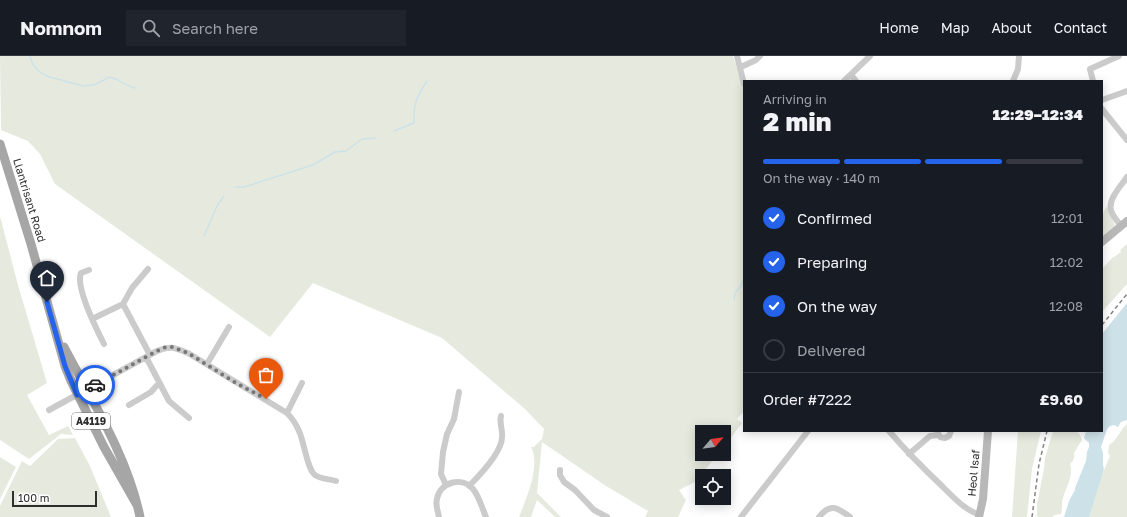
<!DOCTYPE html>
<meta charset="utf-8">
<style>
body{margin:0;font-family:"Golos Text",sans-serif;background:#20242c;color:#f1f3f6;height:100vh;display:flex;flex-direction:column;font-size:15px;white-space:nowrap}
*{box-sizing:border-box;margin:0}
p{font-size:13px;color:#9ea1a6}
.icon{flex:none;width:22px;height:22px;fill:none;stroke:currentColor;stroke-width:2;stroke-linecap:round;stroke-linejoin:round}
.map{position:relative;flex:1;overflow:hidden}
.panel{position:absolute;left:743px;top:24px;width:360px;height:352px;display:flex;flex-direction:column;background:#171b24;border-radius:0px;box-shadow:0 2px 10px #0003}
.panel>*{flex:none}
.needle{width:26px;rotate:62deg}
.controls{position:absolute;left:695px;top:369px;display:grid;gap:8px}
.controls a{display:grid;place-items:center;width:36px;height:36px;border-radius:0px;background:#171b24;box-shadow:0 2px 10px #0003;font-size:20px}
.scale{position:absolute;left:12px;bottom:10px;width:85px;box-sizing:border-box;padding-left:4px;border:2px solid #2e2e2e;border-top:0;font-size:11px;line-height:14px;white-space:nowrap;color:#2e2e2e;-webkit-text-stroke:3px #fff;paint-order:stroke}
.pin{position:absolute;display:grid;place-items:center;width:34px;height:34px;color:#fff;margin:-41px -17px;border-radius:50% 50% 50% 0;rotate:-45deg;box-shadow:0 0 4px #0007}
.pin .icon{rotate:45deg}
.courier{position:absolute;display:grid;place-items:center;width:40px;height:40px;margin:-20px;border:3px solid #2563eb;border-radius:50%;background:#fff;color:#222;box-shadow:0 1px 5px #0007}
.summary em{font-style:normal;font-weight:800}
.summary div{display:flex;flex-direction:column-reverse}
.summary{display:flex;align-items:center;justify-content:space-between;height:68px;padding:0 20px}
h1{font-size:26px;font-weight:800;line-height:30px}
.bar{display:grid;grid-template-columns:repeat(4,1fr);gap:6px 4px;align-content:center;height:48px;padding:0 20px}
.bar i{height:5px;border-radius:3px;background:#363941}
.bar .current{background:#2563eb}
.bar p{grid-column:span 4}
.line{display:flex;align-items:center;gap:10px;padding:0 20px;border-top:1px solid #363941}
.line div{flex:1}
ol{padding:0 20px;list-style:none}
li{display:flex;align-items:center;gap:12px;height:44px}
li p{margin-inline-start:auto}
li .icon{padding:4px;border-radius:50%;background:#2563eb;color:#fff;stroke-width:4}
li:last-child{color:#9ea1a6}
li i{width:22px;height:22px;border:2px solid #363941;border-radius:50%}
header{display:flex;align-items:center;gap:24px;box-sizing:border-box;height:56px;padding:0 20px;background:#171b24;border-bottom:1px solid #363941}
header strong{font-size:19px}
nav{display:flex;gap:22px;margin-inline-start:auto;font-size:14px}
.search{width:280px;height:36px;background:#20242c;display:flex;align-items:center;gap:10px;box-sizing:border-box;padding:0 14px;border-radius:0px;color:#9ea1a6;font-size:15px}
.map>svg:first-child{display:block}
</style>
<header>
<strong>Nomnom</strong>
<div class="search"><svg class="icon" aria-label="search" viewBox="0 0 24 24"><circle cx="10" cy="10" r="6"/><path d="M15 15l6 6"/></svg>Search here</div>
<nav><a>Home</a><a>Map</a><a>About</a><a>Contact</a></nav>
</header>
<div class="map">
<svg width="1127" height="461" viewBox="0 0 1127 461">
<rect width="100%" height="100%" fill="#fff"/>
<!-- green -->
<path fill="#e6eade" d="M0 0H733L739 18 744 25V355L737 363 742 367 724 391V376H702V398H718L695 426 679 434 686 444 678 461H645L648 455 606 430 542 386 537 437 561 461H555L537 444 531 461H519C526 443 541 410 531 391H534L542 383 544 373 525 353 442 282 313 227 270 281 55 128 40 98 28 85 1 74Z
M1106 151 1108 152 1115 169 1114 171 1102 182V160Z
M0 160 18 229 47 327 27 339 49 379 68 370 73 379 61 378 29 403 0 384Z
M1127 188V228L1102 256V213L1113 201H1114L1121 196 1120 194Z
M1127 368V461H1084L1110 400 1108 397 1109 389C1118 383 1119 375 1127 368Z
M1018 375H1041L1032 413 1027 461H1012Z
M1053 375H1077L1080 379 1082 384 1074 397C1075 402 1073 405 1070 408 1074 420 1066 431 1063 442 1061 447 1063 453 1061 458L1054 459 1053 461H1037V448L1044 413 1045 402Z
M75 382 90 410 111 461H0V450L22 405 30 410 58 383Z
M0 401 16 411 0 443Z"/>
<!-- water -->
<path fill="#cce2e8" d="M1127 247V364L1121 366 1118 371 1114 369 1110 370 1107 373 1101 391 1103 397V409L1104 413 1089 461H1064L1069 445 1075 434V432L1086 405 1087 396 1089 391V387L1084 382 1086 375H1102V278Z"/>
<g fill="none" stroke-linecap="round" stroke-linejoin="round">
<!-- stream -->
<path stroke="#cce2e8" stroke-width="1.5" d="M30 0C33 12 40 18 52 22
M54 22 83 30 94 29 110 21C119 23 127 31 136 32
M394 75 414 67C413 48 417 40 427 25
M236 131H244L313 109 335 96 346 95 362 83 376 82
M204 180 217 150 224 140
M734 244 735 237 741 230 744 221"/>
<!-- minor -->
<path stroke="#cbcbcb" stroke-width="6" d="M737 0 744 28
M741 11 756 4 760 0
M851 19 856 25
M844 25 870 0
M1013 25 1018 13 1019 0
M1093 25 1090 13 1119 0
M1102 44 1127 35
M1102 53 1127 84
M1121 170C1118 165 1112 160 1111 154 1108 143 1121 130 1127 121
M148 213 132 232 123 248 150 299
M89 214 81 217C75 231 97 274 104 288
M92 263 123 248
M146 301 169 345 189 362
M207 308 229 271
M129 349 151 336 159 327
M49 354 157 295C171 289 175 292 188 297L287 357C292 362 296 368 299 375 304 385 307 413 315 419 320 423 330 423 336 425
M287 357 302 327
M889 375C906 395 924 413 943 431 954 442 965 454 980 459
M937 375 940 381 945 382 949 380 951 375
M909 398 930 380 938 379
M560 414V419L564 426 575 434 594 454 607 461
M446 429 441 418 443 396 447 378 454 363 459 336
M469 430C480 419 502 396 502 381 503 374 499 367 501 360
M439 461C438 455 435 449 437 443 440 426 462 420 473 433 479 440 482 452 486 461
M741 461 808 375
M819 461C830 447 837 451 850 461"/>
<!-- secondary -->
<path stroke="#b8b8b8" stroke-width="8" d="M1102 186 1127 165
M979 461 983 443 988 375"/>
<!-- primary -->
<path stroke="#a6a6a6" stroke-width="9" d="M0 88 31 188 65 310 71 325 104 391 137 449
M64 291C92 344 128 402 140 461"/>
<!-- rail -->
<path stroke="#838383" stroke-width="1.5" stroke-dasharray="4 3" stroke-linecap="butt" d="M1102 269 1127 238
M1032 461 1039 408 1047 375"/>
</g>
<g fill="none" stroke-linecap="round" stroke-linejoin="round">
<!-- done -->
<path stroke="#777" stroke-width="4" stroke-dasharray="0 7.2" d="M95 329 157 295 166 291H172L188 297 236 327 266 343"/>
<!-- route -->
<path stroke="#2563eb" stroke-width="5" d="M47 246 65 310 77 339 95 329"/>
</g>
<g text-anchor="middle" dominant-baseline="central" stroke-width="4" stroke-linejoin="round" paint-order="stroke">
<!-- shield labels -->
<rect fill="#fff" stroke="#6d6d6d" stroke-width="1" x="72" y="357" width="38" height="16" rx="3"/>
<g font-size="10" font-weight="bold" fill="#2e2e2e">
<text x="91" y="365">A4119</text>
</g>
<!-- street labels -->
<g font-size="11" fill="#2e2e2e" stroke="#fff">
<text transform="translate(30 144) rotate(73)">Llantrisant Road</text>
<text transform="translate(973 417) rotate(-85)">Heol Isaf</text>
</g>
</g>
</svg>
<div class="controls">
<a><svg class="needle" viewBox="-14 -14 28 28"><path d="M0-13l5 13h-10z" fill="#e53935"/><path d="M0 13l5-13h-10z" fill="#9ea1a6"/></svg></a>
<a><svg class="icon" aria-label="locate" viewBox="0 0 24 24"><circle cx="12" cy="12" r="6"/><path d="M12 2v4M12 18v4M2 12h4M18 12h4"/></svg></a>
</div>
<div class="scale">100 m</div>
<div class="pin" style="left:266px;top:343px;background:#ea580c"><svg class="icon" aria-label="bag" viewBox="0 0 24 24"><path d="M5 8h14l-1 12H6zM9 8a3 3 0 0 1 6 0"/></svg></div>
<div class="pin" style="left:47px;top:246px;background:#1f2937"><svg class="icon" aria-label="home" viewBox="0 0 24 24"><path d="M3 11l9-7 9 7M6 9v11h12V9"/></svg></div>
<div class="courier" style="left:95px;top:329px"><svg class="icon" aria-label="car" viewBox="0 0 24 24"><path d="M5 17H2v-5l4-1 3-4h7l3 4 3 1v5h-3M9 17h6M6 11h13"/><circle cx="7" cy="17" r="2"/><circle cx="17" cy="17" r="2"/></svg></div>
<section class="panel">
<div class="summary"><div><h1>2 min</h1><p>Arriving in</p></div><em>12:29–12:34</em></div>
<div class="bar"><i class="current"></i><i class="current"></i><i class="current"></i><i></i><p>On the way · 140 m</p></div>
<ol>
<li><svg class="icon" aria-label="check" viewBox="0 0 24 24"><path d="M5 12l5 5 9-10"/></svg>Confirmed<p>12:01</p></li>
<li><svg class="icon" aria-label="check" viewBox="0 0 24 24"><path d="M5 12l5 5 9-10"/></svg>Preparing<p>12:02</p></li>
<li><svg class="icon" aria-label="check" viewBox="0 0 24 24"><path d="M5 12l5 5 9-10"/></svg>On the way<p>12:08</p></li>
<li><i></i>Delivered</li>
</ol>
<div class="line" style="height:52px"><div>Order #7222</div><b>£9.60</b></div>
</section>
</div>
